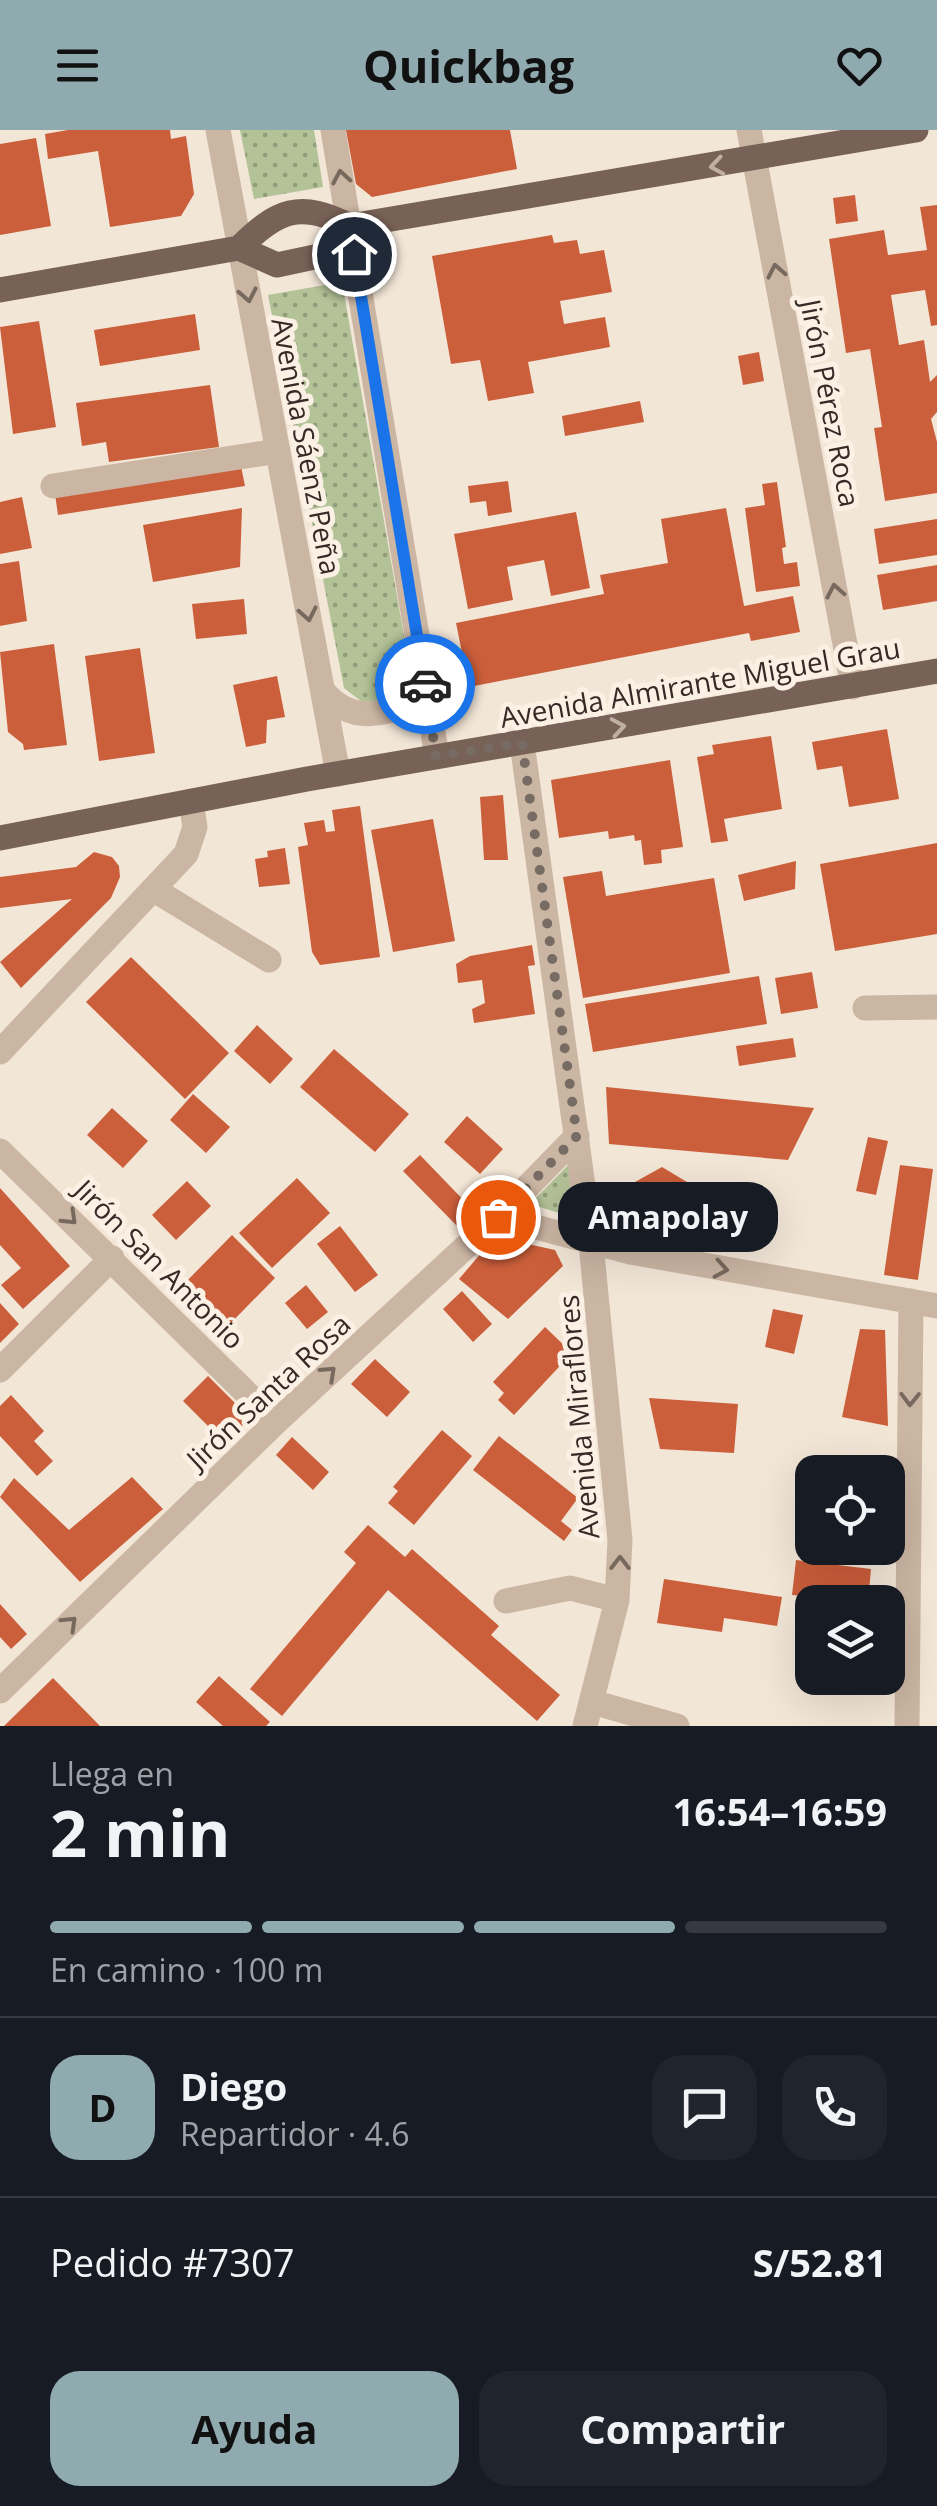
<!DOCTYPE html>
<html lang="es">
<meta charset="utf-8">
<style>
body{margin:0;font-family:"Open Sans",sans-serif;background:#20242c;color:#f1f3f6;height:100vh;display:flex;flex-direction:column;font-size:38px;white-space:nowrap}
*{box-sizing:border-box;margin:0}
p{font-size:32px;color:#9ea1a6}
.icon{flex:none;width:55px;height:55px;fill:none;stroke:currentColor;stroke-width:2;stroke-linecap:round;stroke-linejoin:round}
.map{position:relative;height:1596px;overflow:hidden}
.details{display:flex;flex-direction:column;background:#171b24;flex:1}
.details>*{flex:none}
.fabs{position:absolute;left:795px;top:1325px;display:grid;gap:20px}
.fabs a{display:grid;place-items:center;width:110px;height:110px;border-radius:20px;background:#171b24;box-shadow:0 10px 40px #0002;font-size:50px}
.pin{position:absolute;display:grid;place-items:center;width:85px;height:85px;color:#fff;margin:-42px;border:5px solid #fff;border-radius:50%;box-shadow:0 2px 10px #0007}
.courier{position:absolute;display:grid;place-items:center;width:100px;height:100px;margin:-50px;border:8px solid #1a73e8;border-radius:50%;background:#fff;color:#222;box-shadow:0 2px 12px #0007}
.bubble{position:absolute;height:70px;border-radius:30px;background:#171b24;box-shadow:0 10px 40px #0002;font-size:32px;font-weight:700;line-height:70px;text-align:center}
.headline em{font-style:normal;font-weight:700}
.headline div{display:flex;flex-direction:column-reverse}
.headline{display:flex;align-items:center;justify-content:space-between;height:170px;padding:0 50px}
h1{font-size:65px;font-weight:700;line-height:75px}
.bar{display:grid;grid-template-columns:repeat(4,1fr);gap:15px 10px;align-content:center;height:120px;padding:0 50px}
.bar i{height:12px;border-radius:8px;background:#363941}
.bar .current{background:#90abaf}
.bar p{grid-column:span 4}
.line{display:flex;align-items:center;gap:25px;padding:0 50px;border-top:2px solid #363941}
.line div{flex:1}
.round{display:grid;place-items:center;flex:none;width:105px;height:105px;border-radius:30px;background:#20242c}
.primary-button{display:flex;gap:20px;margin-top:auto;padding:20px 50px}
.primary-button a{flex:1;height:115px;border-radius:30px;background:#90abaf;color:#111;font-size:40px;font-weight:700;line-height:115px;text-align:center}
.primary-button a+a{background:#20242c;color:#f1f3f6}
header{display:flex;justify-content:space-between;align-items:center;height:130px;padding:0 50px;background:#90abaf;color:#111;font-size:45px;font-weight:700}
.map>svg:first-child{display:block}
</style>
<header><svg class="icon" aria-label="menu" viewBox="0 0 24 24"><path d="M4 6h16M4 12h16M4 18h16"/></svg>Quickbag<svg class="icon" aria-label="heart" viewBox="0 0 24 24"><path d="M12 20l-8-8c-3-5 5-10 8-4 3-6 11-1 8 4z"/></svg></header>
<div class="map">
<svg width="937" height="1596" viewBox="0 0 937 1596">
<defs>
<pattern id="park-dots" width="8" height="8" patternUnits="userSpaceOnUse" patternTransform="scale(2.5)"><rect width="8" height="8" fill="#b3c297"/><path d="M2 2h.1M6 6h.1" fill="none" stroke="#929e7b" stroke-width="1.8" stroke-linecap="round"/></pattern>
</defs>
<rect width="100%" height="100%" fill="#f2e6d7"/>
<!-- park -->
<path fill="url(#park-dots)" d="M240 0H314L323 57 254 69Z
M342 152 412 551 395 570 362 572 344 558 268 165Z
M569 1034 572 1087 530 1074Z"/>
<!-- building -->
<path fill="#cc5f3b" d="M68 0H170L171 9 186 6 194 64 181 86 110 97 98 21 48 29 45 4Z
M346 0H510L517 39 372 67 356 54Z
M36 8 51 96 0 105V14Z
M855 65 858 91 836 94 833 68Z
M937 75V195L931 196 925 160 891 165 899 215 924 210 930 252 937 245V282L931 289 937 312V363L885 371 874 298 882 297 870 219 846 223 829 109 884 100 888 125 927 120 920 77Z
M552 105 554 113 577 110 580 124 604 120 612 162 560 171 564 194 605 187 610 217 528 232 534 263 488 271 480 230 451 234 432 126Z
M195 184 200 220 100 236 94 200Z
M39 191 56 297 13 304 0 197Z
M759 222 764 251 743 255 738 226Z
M210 255 219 317 109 332 106 312 82 316 76 273Z
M640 271 644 292 565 306 562 286Z
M241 336 245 356 58 385 55 364Z
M508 351 512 382 488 386 486 371 470 373 468 356Z
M777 352 786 417 782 418 784 434 797 432 800 456 756 462 745 378 765 375 762 354Z
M22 367 32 418 0 424V372Z
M242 378 240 437 153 452 143 395Z
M726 378 744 476 793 466 800 502 751 511 749 503 469 557 456 493 604 464 600 445 668 433 661 389Z
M576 382 590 458 551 466 544 430 507 437 513 470 468 479 454 404Z
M937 389V425L879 434 874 399Z
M19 431 27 491 0 496V434Z
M937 435V471L883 480 877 445Z
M244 469 247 504 196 509 192 474Z
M54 514 67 615 24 620 23 614 8 602 0 522Z
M140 518 155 623 99 631 85 526Z
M277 546 285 587 267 590 266 613 246 617 233 555Z
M887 599 899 669 849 677 842 636 817 640 812 612Z
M771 606 782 679 724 689 728 711 711 713 697 627 714 624 712 615Z
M670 630 683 717 661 720 662 733 644 735 641 710 635 711 634 705 609 709 608 701 559 708 551 650Z
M503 665 508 730H484L480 667Z
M360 676 380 827 320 835 312 822 298 717 308 715 304 693 324 690 326 702 335 701 332 680Z
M433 689 455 811 393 822 371 700Z
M937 713V804L835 821 820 734Z
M285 718 290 754 259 757 255 729 268 727 267 721Z
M94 722 112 727 119 736 120 747 111 768 21 858 0 832 72 769 0 778V747L76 737Z
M796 731 795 759 744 771 738 745Z
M602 741 606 766 714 748 730 843 583 868 563 747Z
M532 815 535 835 528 836 535 884 474 893 472 879 485 873 482 850 458 853 456 834 470 826Z
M131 827 229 923 185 969 86 872Z
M812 842 818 878 781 884 775 848Z
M759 846 767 894 593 922 585 874Z
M257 895 293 929 270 954 234 921Z
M793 908 796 927 739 936 736 916Z
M334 919 409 984 375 1022 300 957Z
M606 957 814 978 788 1030 609 1014Z
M193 964 230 997 206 1023 170 990Z
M112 978 148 1011 123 1038 87 1005Z
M467 986 503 1019 480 1044 444 1012Z
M868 1007 888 1011 876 1065 856 1061Z
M420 1025 474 1081 458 1097 403 1041Z
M900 1035 933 1039 918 1150 884 1145Z
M662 1037 692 1055 695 1099H624L635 1052Z
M297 1048 330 1083 272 1138 239 1103Z
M187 1051 211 1076 176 1110 152 1085Z
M0 1058 70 1136 23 1179 1 1155 21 1138 0 1115Z
M340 1096 378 1145 355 1162 317 1114Z
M232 1105 275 1148 223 1201 180 1158Z
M495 1107 555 1120 563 1136 508 1189 459 1149Z
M306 1155 328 1182 307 1199 285 1173Z
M462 1161 492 1194 473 1212 443 1179Z
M0 1173 19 1194 0 1213Z
M773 1179 803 1185 794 1224 765 1217Z
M545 1197 572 1223 514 1285 498 1270 504 1263 493 1252Z
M860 1199 885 1200 888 1296 842 1287Z
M375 1229 410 1262 387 1287 351 1254Z
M208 1246 250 1288 225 1313 183 1271Z
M11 1265 44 1301 34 1311 53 1331 37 1346 0 1306V1276Z
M649 1268 738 1274 734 1323 660 1319Z
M442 1300 472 1326 414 1395 388 1373 398 1361 393 1357Z
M499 1306 578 1368 561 1391 572 1400 564 1411 473 1340Z
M292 1307 329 1342 313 1360 276 1325Z
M854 1331 886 1333 885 1342H854Z
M132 1347 163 1379 80 1452 0 1367 14 1348 69 1400Z
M368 1395 405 1427 412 1419 499 1496 491 1505 560 1565 537 1591 388 1460 282 1586 250 1559 356 1433 344 1422Z
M796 1430 871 1439 868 1472 792 1465Z
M664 1449 782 1467 777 1496 724 1488 722 1502 657 1493Z
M0 1474 27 1504 11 1519 0 1507Z
M219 1546 270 1592 266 1596H223L196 1572Z
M53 1548 100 1596H4Z"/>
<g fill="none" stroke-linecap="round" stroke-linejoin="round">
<!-- minor -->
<path stroke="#cbb5a3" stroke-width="25" d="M218 0 338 644
M333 0 437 626
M749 0 853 557
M53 356 278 321
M323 561C348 591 379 588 412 572L423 545
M522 613 591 1114 620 1410 617 1470 585 1596
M153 759 269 830
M865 878 937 877
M0 922 186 724 195 697 191 671
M0 1021 276 1292
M498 1087 630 1122 937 1176
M0 1240 112 1128
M506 1471 570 1458 617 1470
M0 1561 276 1292 498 1087 577 1006
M592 1572 677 1596
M907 1596 911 1171"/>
<!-- major -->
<path stroke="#786156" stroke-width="25" d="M239 118C277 80 300 70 350 96
M0 160 239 118 277 135 324 125 350 96 916 0
M0 708 307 649 937 541"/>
</g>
<!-- one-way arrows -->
<defs><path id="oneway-chevron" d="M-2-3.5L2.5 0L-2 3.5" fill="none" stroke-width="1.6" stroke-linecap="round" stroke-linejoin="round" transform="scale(2.5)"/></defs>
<g stroke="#c0b0a4">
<use href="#oneway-chevron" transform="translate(717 36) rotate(171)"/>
<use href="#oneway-chevron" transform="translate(618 597) rotate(-9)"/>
</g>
<g stroke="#78695e">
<use href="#oneway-chevron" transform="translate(341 47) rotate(-100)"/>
<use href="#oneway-chevron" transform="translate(776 141) rotate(-101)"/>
<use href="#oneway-chevron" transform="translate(248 165) rotate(79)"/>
<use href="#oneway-chevron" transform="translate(835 461) rotate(-101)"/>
<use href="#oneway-chevron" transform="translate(308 484) rotate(79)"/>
<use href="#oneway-chevron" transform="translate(70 1088) rotate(44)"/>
<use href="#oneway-chevron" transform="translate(721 1139) rotate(10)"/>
<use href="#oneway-chevron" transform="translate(329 1243) rotate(-43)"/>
<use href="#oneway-chevron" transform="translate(910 1269) rotate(91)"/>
<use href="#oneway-chevron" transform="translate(620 1433) rotate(-90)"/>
<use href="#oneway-chevron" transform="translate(70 1493) rotate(-44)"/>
</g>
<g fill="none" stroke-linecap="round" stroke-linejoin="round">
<!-- done -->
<path stroke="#776c63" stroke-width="10" stroke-dasharray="0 18" d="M425 554 436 626 522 613 577 1006 498 1087"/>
<!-- route -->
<path stroke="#1a73e8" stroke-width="12" d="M354 124 425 554"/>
</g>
<g text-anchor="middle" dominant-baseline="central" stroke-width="10" stroke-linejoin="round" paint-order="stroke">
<!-- street labels -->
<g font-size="28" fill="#352a25" stroke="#faf0e4">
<text transform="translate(831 273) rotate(79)">Jirón Pérez Roca</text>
<text transform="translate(307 316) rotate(79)">Avenida Sáenz Peña</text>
<text transform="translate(700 552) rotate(-10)">Avenida Almirante Miguel Grau</text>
<text transform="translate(160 1134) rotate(45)">Jirón San Antonio</text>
<text transform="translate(268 1261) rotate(-43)">Jirón Santa Rosa</text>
<text transform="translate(578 1287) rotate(-95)">Avenida Miraflores</text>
</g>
</g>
</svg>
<div class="fabs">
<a><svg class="icon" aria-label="locate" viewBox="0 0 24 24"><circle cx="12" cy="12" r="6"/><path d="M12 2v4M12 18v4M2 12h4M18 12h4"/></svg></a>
<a><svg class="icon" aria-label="layers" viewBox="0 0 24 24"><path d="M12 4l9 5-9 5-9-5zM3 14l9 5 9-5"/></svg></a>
</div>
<div class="pin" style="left:498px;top:1087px;background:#ea580c"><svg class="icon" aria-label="bag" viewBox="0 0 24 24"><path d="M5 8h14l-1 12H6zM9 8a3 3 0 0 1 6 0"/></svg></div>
<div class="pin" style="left:354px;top:124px;background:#1f2937"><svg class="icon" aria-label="home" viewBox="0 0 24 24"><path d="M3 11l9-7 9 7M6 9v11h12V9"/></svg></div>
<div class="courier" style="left:425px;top:554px"><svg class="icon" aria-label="car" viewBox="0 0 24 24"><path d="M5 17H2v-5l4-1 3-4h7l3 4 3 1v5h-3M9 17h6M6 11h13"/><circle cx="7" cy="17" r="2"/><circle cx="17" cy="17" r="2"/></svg></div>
<div class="bubble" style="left:558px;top:1052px;width:220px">Amapolay</div>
</div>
<section class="details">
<div class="headline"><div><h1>2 min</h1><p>Llega en</p></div><em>16:54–16:59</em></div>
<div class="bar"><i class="current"></i><i class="current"></i><i class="current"></i><i></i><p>En camino · 100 m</p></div>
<div class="line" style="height:180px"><b class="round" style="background:#90abaf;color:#111">D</b><div><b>Diego</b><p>Repartidor · 4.6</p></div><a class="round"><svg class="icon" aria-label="chat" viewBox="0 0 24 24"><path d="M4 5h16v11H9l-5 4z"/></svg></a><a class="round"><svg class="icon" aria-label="phone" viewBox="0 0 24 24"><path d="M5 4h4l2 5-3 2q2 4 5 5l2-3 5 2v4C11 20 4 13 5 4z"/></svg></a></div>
<div class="line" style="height:130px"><div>Pedido #7307</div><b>S/52.81</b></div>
<div class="primary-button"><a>Ayuda</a><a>Compartir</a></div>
</section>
